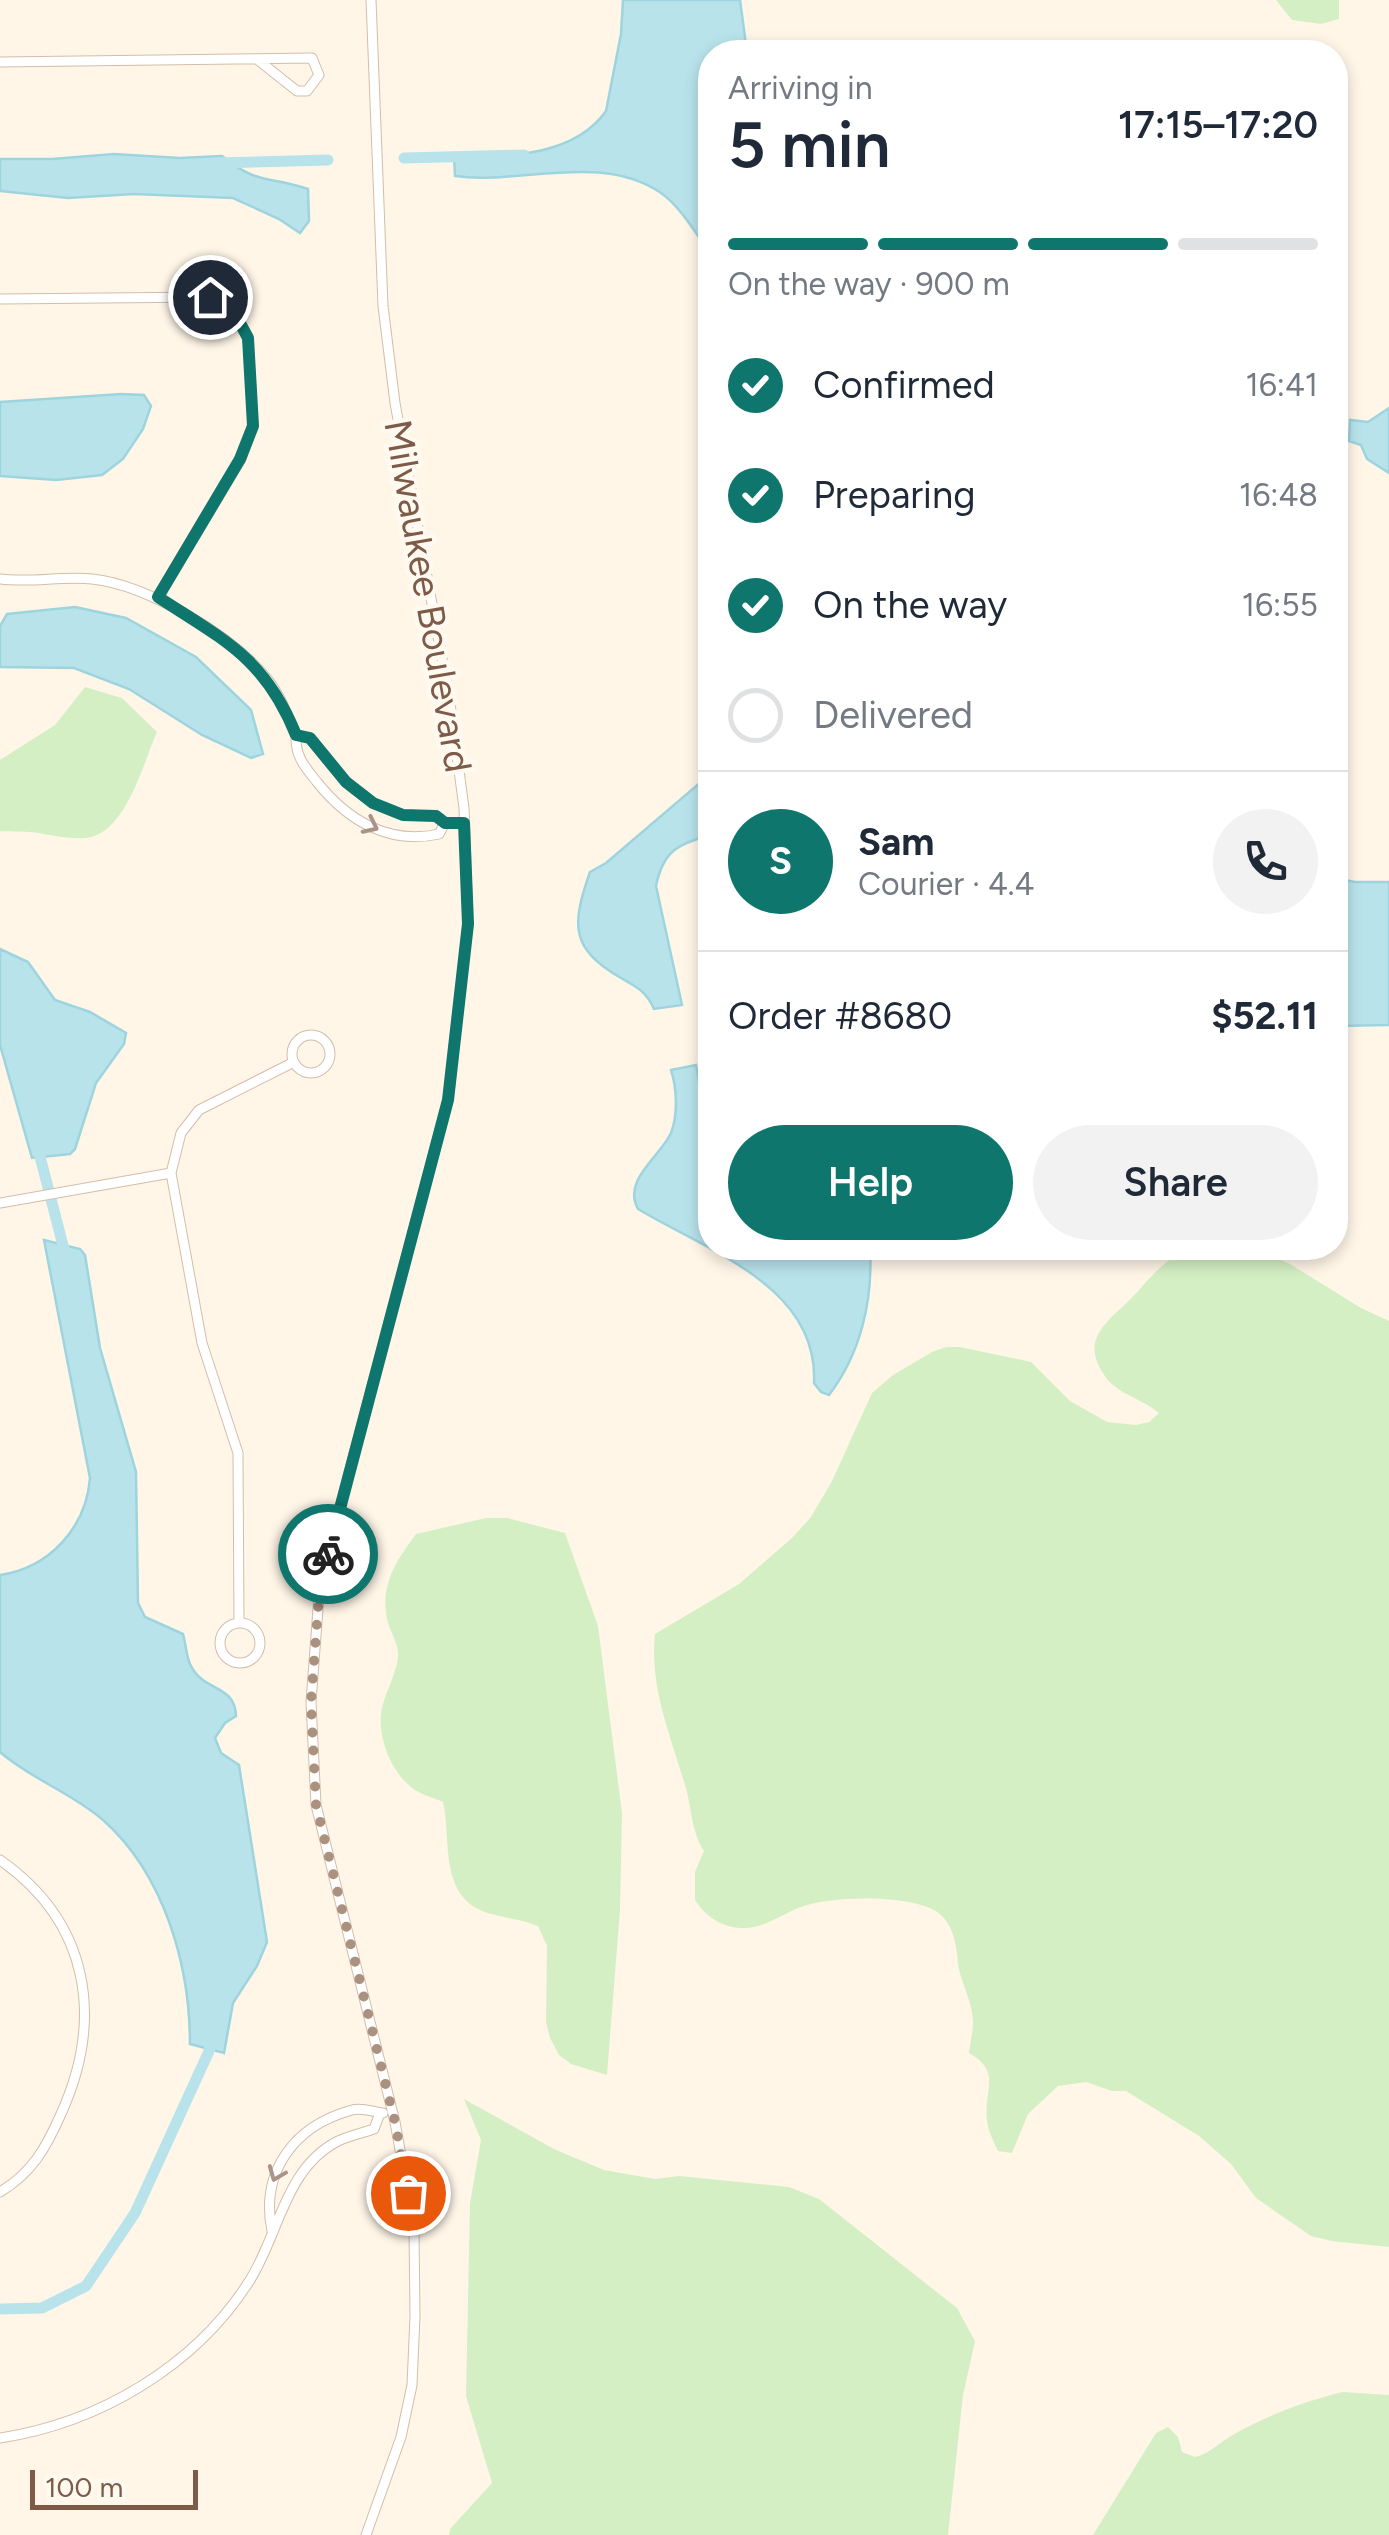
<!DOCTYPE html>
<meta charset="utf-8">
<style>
body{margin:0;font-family:Figtree,sans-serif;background:#f2f2f3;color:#1f2937;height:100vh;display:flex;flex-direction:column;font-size:38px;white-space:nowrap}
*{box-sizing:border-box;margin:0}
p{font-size:32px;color:#747a83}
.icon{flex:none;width:55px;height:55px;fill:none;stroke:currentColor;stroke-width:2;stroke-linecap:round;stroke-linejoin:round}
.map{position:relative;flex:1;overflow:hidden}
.drawer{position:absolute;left:698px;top:40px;width:650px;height:1220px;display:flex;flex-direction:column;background:#fff;border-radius:40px;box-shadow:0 5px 15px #0003}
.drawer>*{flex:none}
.scale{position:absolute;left:30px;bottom:25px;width:168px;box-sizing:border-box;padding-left:10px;border:5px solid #7d5b48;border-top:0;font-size:28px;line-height:35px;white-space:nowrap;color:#7d5b48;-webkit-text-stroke:8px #fff9f0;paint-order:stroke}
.pin{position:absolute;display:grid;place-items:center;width:85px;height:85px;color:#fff;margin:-42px;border:5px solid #fff;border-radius:50%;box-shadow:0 2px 10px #0007}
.courier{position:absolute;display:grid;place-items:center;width:100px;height:100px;margin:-50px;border:8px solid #0f766e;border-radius:50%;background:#fff;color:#222;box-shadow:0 2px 12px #0007}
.overview em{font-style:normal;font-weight:600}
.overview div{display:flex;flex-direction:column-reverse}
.overview{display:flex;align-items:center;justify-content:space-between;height:170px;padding:0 30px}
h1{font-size:65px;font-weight:600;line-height:75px}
.bar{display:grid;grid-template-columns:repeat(4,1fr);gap:15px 10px;align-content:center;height:120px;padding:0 30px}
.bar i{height:12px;border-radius:8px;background:#e0e1e3}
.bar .current{background:#0f766e}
.bar p{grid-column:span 4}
.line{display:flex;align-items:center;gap:25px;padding:0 30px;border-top:2px solid #e0e1e3}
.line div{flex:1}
.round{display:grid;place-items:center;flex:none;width:105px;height:105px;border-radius:52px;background:#f2f2f3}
ol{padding:0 30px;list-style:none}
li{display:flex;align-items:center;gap:30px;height:110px}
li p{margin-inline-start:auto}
li .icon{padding:10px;border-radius:50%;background:#0f766e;color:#fff;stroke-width:4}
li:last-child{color:#747a83}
li i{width:55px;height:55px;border:5px solid #e0e1e3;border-radius:50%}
.button{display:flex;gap:20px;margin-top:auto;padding:20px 30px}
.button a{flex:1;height:115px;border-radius:60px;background:#0f766e;color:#fff;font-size:40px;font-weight:600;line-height:115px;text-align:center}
.button a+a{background:#f2f2f3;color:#1f2937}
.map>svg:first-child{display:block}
</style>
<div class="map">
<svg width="1389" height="2535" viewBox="0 0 1389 2535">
<rect width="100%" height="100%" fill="#fff6e8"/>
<!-- green -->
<path fill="#d5efc4" d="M1276 0H1339V19L1321 24 1292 20Z
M85 687 122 698 157 732C143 763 126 834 86 838 69 839 55 836 39 833 27 831 13 832 0 831V760L55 725Z
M1184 1248H1253L1290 1264 1361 1308 1389 1321V2247L1332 2241 1311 2236 1256 2198 1231 2164 1199 2136 1126 2091H1112L1086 2082 1058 2086 1028 2114 1012 2153 998 2151C994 2142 988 2131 987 2121 983 2089 1003 2073 969 2053 970 2043 973 2032 973 2022 973 2003 960 1980 958 1964 957 1946 953 1920 934 1910 905 1895 835 1896 804 1906 785 1912 767 1927 746 1928 724 1929 707 1918 695 1900V1872L704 1851C691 1831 692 1808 685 1785 671 1737 649 1686 655 1634L739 1584 792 1538 811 1517 832 1481 872 1393 893 1375 932 1352 946 1347H960L1031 1362 1070 1401 1107 1422 1136 1425 1149 1422 1159 1413C1144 1400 1119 1394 1107 1379 1074 1336 1114 1319 1139 1290 1156 1270 1164 1264 1184 1248Z
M486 1518H507L565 1533 598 1626 622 1813 620 1910 607 2075 571 2064 559 2055 550 2038 546 2022 547 1946 538 1926C520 1918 496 1918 478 1909 440 1889 451 1838 443 1802 434 1798 423 1795 415 1790 391 1774 376 1735 382 1708 386 1691 397 1672 398 1656 399 1644 389 1630 387 1619 380 1584 397 1560 416 1534Z
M464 2099 554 2149 604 2170 655 2179 679 2176 789 2187 819 2199 957 2308 975 2341 963 2395 948 2535H449L450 2529 492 2483 466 2396 470 2203 481 2140Z
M1343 2392 1389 2395V2535H1093L1156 2433 1168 2427 1178 2437 1182 2452 1195 2457C1211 2453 1221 2441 1236 2433 1271 2414 1305 2401 1343 2392Z"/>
<!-- water -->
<path fill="#b9e3eb" stroke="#9ed4de" stroke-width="2.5" d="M623 0H740L747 52H710V253C696 234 681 207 661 193 601 152 521 185 455 176L454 157C505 156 573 158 606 111L621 34Z
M114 154 180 158 222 156C259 186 268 175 308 189L309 221 300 233 279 219 233 198 134 194 68 198 0 191V159H52Z
M121 394 144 395 151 406 143 429 123 459 102 475 56 480 0 476V402Z
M1389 408V473L1367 459 1361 445 1349 441 1350 420 1368 422Z
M75 607 126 618 196 657 251 710 263 754 251 758 202 735 129 689 74 668 0 667V626L7 614Z
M710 764V835C678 844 663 851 656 886L682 1005 654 1009C646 991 637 987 621 978 569 948 572 924 590 872L606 863 701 782Z
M1335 878 1355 882H1389V1025L1335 1026Z
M0 949 28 962 55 1000 90 1012 126 1033 124 1044 96 1083 75 1149 70 1154 32 1158 0 1045Z
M696 1065 710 1145V1248H870C873 1300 861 1353 829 1395L821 1392 814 1383C819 1286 706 1250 638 1209 622 1180 660 1157 671 1133 678 1115 677 1088 671 1070Z
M44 1240 80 1249 85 1255 100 1348 136 1472 138 1603 145 1617 183 1634C186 1644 186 1657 191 1666 204 1692 235 1684 236 1716L225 1723 215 1738 221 1753 239 1765 267 1942 257 1966 233 2003 224 2053 190 2044C190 1965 164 1874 103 1820 72 1793 31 1779 0 1752V1575C49 1568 86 1528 90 1478Z"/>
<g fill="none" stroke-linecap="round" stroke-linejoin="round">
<!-- canal -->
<path stroke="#b9e3eb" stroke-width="11" d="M404 158 524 155
M214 163 328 160
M37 1145 66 1257
M0 2309 42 2308 86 2286 135 2213 210 2049 208 2038"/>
<!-- street casing -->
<g stroke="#d3bdab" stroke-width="11">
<path id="street" d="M0 62 312 58 319 75 307 91H297L258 60
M0 299 209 297 233 310 248 337 253 425 241 459 158 597
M0 579C31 583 61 576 92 579 148 585 233 636 268 680 281 697 288 716 296 735
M445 823 439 834C389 845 348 821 317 782 304 766 295 756 296 735L310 739 346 782 373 803 403 815 435 816 445 823H464
M292 1054a19 19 0 1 1 38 0a19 19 0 1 1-38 0Z
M0 1203 171 1173
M239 1623 238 1453 202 1343 171 1173 181 1133 199 1110 294 1062
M220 1643a20 20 0 1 1 40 0a20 20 0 1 1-40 0Z
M0 1860C90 1923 104 2019 61 2114 46 2148 32 2173 0 2192
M272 2231C260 2173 293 2126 352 2110 362 2107 373 2112 383 2113
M0 2438C99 2423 196 2366 250 2280 279 2234 285 2168 338 2141 349 2136 362 2133 374 2129L380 2113
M366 2535 401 2437 412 2385 415 2316 414 2228 395 2122 316 1805 311 1702 320 1582 448 1100 468 923 464 808 449 696 395 403 383 306 371 0"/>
</g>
<!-- street -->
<use href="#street" stroke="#fff" stroke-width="9"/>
</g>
<!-- one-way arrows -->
<defs><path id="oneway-chevron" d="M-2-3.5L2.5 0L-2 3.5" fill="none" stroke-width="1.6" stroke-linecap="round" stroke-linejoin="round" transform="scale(2.5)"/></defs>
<g stroke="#aa9488">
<use href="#oneway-chevron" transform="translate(371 826) rotate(26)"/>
<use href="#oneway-chevron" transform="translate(276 2174) rotate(112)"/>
</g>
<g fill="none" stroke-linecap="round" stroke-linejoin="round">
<!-- done -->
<path stroke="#aa9180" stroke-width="10" stroke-dasharray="0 18" d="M328 1554 320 1582 311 1702 316 1805 395 2122 408 2193"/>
<!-- route -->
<path stroke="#0f766e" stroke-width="12" d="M210 297 233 310 248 338 253 426 240 459 158 597C224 640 265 658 296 735L310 738 346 782 373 803 403 815 436 816 445 823H464L468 924 448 1100 328 1554"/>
</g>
<g text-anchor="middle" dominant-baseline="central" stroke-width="9" stroke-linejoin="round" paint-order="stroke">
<!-- street labels -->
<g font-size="38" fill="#7d5b48" stroke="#fff9f0">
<text transform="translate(428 596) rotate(80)">Milwaukee Boulevard</text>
</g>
</g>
</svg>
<div class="scale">100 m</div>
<div class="pin" style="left:408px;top:2193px;background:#ea580c"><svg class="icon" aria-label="bag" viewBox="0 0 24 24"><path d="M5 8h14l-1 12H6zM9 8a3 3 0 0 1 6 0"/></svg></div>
<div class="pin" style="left:210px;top:297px;background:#1f2937"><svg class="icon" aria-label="home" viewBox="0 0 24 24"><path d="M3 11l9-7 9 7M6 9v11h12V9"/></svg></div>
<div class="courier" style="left:328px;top:1554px"><svg class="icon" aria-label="bike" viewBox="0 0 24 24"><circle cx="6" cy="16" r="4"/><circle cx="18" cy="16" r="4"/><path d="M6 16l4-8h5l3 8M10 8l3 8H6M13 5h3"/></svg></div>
<section class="drawer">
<div class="overview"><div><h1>5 min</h1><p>Arriving in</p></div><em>17:15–17:20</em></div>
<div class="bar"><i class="current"></i><i class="current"></i><i class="current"></i><i></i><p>On the way · 900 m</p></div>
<ol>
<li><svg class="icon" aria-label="check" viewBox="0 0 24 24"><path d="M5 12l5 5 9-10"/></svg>Confirmed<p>16:41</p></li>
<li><svg class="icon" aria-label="check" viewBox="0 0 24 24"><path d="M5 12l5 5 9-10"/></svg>Preparing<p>16:48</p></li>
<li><svg class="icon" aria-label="check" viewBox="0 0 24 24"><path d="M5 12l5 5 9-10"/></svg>On the way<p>16:55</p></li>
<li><i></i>Delivered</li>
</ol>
<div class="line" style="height:180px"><b class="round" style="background:#0f766e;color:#fff">S</b><div><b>Sam</b><p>Courier · 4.4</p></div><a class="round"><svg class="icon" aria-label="phone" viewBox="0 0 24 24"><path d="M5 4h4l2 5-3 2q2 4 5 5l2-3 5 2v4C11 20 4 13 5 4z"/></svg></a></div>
<div class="line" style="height:130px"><div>Order #8680</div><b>$52.11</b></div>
<div class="button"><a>Help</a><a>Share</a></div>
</section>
</div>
